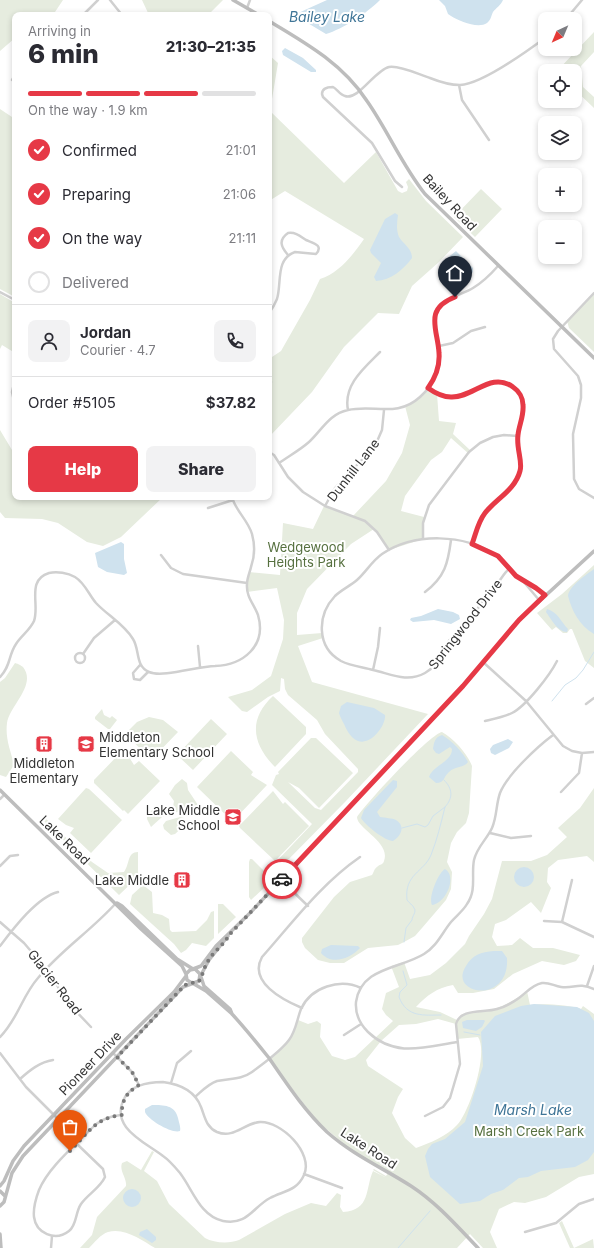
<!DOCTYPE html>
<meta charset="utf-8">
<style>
body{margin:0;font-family:Inter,sans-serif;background:#f2f2f3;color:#2b2b33;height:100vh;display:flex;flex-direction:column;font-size:15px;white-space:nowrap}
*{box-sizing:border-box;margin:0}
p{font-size:13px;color:#7c7c81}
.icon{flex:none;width:22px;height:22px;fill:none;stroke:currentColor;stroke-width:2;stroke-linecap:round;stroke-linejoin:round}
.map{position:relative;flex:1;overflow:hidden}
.panel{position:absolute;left:12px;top:12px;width:260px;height:488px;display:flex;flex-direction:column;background:#fff;border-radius:8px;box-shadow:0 2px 6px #0003}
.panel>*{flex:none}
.needle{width:26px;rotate:224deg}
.buttons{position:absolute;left:538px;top:12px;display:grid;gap:8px}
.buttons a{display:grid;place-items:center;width:44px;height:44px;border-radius:8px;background:#fff;box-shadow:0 2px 6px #0003;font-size:20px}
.pin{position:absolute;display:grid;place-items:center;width:34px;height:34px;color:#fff;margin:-41px -17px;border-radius:50% 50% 50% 0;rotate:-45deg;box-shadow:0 0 4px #0007}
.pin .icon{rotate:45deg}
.courier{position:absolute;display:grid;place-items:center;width:40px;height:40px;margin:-20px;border:3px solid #e63946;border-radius:50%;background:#fff;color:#222;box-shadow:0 1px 5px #0007}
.headline em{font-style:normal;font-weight:800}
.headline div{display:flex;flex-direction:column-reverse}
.headline{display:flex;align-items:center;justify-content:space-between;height:68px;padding:0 16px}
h1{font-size:26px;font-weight:800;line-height:30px}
.bar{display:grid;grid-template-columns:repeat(4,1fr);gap:6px 4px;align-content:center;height:48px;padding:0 16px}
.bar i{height:5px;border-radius:3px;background:#e1e1e2}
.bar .on{background:#e63946}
.bar p{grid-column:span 4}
.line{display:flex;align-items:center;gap:10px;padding:0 16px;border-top:1px solid #e1e1e2}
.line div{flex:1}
.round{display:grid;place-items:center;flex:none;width:42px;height:42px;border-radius:8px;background:#f2f2f3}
ol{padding:0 16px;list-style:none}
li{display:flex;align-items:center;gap:12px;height:44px}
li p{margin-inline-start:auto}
li .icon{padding:4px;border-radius:50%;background:#e63946;color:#fff;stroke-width:4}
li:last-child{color:#7c7c81}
li i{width:22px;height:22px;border:2px solid #e1e1e2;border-radius:50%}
.primary-button{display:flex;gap:8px;margin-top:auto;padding:8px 16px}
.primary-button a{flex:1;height:46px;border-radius:8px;background:#e63946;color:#fff;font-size:16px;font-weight:800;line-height:46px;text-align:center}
.primary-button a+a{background:#f2f2f3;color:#2b2b33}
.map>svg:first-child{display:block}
</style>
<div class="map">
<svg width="594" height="1248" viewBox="0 0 594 1248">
<rect width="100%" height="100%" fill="#fff"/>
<!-- green -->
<path fill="#e6ecdf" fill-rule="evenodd" d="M0 0H63L53 15H15V38L0 51Z
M142 0H223L208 15H149Z
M594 32V52L581 66 583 87 594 97V108L575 90V71H557Z
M269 55 278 63 270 111 344 183 376 152 398 191 402 193 407 191 408 187 406 182 409 179 426 201 463 237 439 262 412 286 399 314 378 313 344 347 312 392 269 437V395L272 380 269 359 281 351 310 300 320 279C339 273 353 255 364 239L285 191 269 201Z
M0 109 12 117 15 115V297L0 289Z
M481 189 502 209 475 237 454 217Z
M594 293V352L569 328 567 321Z
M0 294 15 303V353L2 345 0 349Z
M428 388 437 394 439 421 456 423 453 434 471 451 469 454 451 438 442 452 431 460 405 496 401 511 424 517 423 539 389 550 374 529 351 544 307 589 297 613V635L322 633 323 638 298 646 312 682 428 714 345 802 281 867 275 863 312 824 272 785 276 775 279 774 278 772 311 738H316L353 773 319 808 299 788 288 782 315 808 321 810 358 772V769L325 734 317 720 288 695 285 689 284 679 281 678 280 691 268 697 247 712 242 711 228 697 252 690 271 676 283 639 284 620 277 588 247 592V583L249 572 280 575 283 523 313 529 324 506 353 516 386 481 402 453 410 425 405 406 415 401Z
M0 430 15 455V497H163L121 537 103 546 87 542 58 523 42 519 5 518 0 512Z
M594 565V668L585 661 572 629H570L567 633H563L556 627 552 630 537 613 562 594Z
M15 663C19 664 20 665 23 667 37 685 10 705 7 723 5 739 11 751 14 765L6 777 0 775V682L5 678Z
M273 696 306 727V734L275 767C252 744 248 719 273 696Z
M102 709 104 715 110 718 112 716 117 720 110 729H108L95 719V717Z
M149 717 163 720 178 732 153 758H150L125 734 137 722Z
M211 719 227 734 193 770 177 755Z
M442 732C454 739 467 753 472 766L469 813 466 823 457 832 451 843 447 862 452 872 451 889 446 900 422 928 415 936 404 942 398 945 368 948 344 963H330L318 960 305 948 302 942V938L334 897 350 882 372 875C374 872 374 869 377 867 380 864 383 865 384 861 391 842 357 829 357 817 366 803 430 734 442 732Z
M124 749 134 765 139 761 160 781 128 814 124 810 123 811 94 783V780Z
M231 751 253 772 251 775 267 785 234 820H231L197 787Z
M182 779 187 783 188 790 198 805 162 817 151 827 147 819V816L153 809 163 810 173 807 174 801 169 794 175 785Z
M86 788 89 789 122 820 91 853 70 833 74 828 66 825 58 819Z
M594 788V862L587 856 558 860 548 868 547 882 551 888 541 913 531 902 506 920 495 924 492 937 497 946 512 945 520 938 533 948H553L580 955 576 961 564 965 542 961 513 974 494 989 473 993H458L453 985C437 988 427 995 416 1007L440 1012 457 1020 462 1014C492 1011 502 1009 527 991L530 1005C541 1003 571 1005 581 1009L583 1006 594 1014V1174L579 1177 546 1197 525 1203 514 1202 499 1209 490 1232 497 1248H483L470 1234 457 1248H155C142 1240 124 1227 108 1232 101 1234 94 1243 89 1248H80L92 1235 97 1217 126 1186C127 1178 119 1171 122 1163L127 1161 141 1170 152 1151 154 1152 144 1171 157 1181 169 1204 205 1238C214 1243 229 1244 239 1240L285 1214 311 1203 326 1206 337 1193 341 1195 340 1207 343 1212C371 1210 365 1189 373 1171L385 1177 373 1170 374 1169 386 1176 388 1173 356 1154 318 1122 269 1059 289 1040 298 1020 308 1024 317 1021 321 1024 320 1037 332 1056 345 1060 355 1057 393 1021 386 1015 382 1009 386 993 399 987 391 966 404 962 410 979 430 975 446 963 465 944 469 936 484 914 492 899 502 861H531L547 855 567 837 558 828 580 808ZM438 1019 456 1024 457 1039 478 1037C489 1053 469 1113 457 1125 447 1136 430 1143 416 1148L405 1138 392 1113 398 1097 403 1089 368 1066 366 1060 381 1041 399 1025 416 1024Z
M273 791 283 804 285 802 309 826 275 861 240 828 239 826Z
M44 817 92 862 108 873 124 872C130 864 127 852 138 852V877L119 895 44 821Z
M180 817 184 818 186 824 175 834 171 835 164 829 163 825 166 821Z
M252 859 271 878 265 887 251 900 249 897V862L250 859Z
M143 885 152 892 153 913 162 915 169 919 170 930 172 932 196 931 207 920 211 912 214 911V938L206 946 192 943 186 950 181 953 174 944 130 904 132 895Z
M218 904H223L236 917 218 934Z
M562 1221 574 1248 593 1239 594 1248H570L559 1223Z"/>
<!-- water -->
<path fill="#cfe2ee" d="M327 0H380C367 13 343 29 326 34L296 16V14Z
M439 0H503C501 5 496 8 493 12 491 16 491 20 487 23 478 29 459 21 451 16L448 14 445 6Z
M285 48 303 58 316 70V72H311L283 55 282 51Z
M395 213 398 215C397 222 396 230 399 237 403 244 412 248 412 258 403 270 391 280 376 281L374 277 381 263 371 253 370 250 385 219Z
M456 251 473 268V272L467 278C461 278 450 267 446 262V259Z
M121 542 124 544V559L127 573 124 575 107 572 98 567 95 553Z
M594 569V634C579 625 572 611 568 596 569 586 586 575 594 569Z
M438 609 453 612 459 615 460 619 451 624 434 620 413 622 410 620 411 618 421 616Z
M547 609C558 612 561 622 568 629L567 632C558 632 551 619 546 612Z
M347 702 374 708 385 715C387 727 360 763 344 724 342 720 340 717 339 713L341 706Z
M442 735C452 741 463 752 468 762 464 768 455 766 449 772 443 777 445 783 436 783L429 777C433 765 452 762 452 749L450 747 439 754 436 753 433 749C434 742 435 737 442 735Z
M508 739 513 742 509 748 495 755 491 753 490 749 493 745Z
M393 780 397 781V787L377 812 380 817C385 818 392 818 396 820 406 826 401 836 393 841 385 841 365 825 361 818L364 810Z
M514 877a10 10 0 1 1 20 0a10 10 0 1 1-20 0Z
M445 869C458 877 445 904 432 905 428 898 438 873 445 869Z
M331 945 358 946 360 948C351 958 332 966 321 953L322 949Z
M494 951H502L507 958C510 1005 447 995 466 966 472 955 481 952 494 951Z
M534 1004 577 1007 589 1013 594 1021V1152L588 1160 575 1167 541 1171 528 1177 519 1178 503 1190 491 1194 480 1201 460 1204 430 1177 425 1156 428 1149 432 1144 445 1139 465 1122 483 1066 481 1032 495 1016 521 1006Z
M467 1020H484L485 1021 482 1027 476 1031 463 1028 462 1022Z
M152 1105C164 1105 175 1105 178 1118 179 1123 181 1127 180 1131 172 1134 148 1120 145 1112V1109Z
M123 1198a9 9 0 1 1 18 0a9 9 0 1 1-18 0Z
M147 1229 156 1237V1240L152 1243 139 1235 140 1232Z"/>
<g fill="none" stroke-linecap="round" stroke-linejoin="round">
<!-- stream -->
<path stroke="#cfe2ee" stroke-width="1" d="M552 701 565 685 576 678 583 670 594 652
M402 828 417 824 425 827 428 825 433 816 445 807
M404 942 406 928 412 920C412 916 417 912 414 908 413 905 409 903 407 900 404 874 424 872 431 855 437 840 441 823 445 807 453 798 453 789 444 780
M403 971 407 985 400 992 399 997C407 1018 424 1015 441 1015
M464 1032 480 1035
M398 1248 430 1211"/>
<!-- street -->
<path stroke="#d0d0d0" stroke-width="2.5" d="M110 0 122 15
M247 8 250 0
M83 15 98 0
M566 19 582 0
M12 80 15 75
M459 85 462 100 489 140
M402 187 395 181 372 143 323 97 322 94C322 88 328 87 333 87 337 89 340 95 345 96 358 101 375 70 389 67 400 65 420 75 430 78 440 82 450 85 460 85 482 84 526 52 545 38
M0 292 15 300
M594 293 558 331 553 339 554 349 578 376 581 385V398L573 434 574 479 579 489 594 498
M269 313C272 309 275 304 277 299 282 283 275 259 295 252L316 254C324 245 313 243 306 240 300 236 296 232 288 233 278 240 281 247 288 255
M439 346 453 343 471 331 485 327
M269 371 271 382 269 390
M15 379 12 392 15 406
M428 388C435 393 442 397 451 397 473 398 491 370 513 387 519 391 523 398 523 405 524 415 519 425 518 435 516 447 523 462 520 471 515 490 496 499 485 513 479 522 476 533 472 544
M348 410C343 385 364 368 380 352
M269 452 274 455 288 477 303 492 325 506 365 521 377 532 389 550
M279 463C289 456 300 450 309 442 322 430 329 414 348 410 374 404 397 418 420 397 436 383 443 362 438 342 435 330 432 321 438 310 445 297 462 295 473 288 483 282 491 274 498 266
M325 506 335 488 375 446 382 430 384 410
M208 508 233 500
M423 539V523L429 505 469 452 480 443 493 437 504 435 517 436
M161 555 171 568 183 574 247 583
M509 569C503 574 501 580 496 585 491 591 485 596 481 603 477 609 475 616 470 622 463 629 454 634 448 642 440 654 438 666 425 673 407 683 391 674 373 670 362 667 351 666 341 661 316 647 317 615 335 596 341 590 350 586 357 580 366 572 372 561 382 554 415 532 464 534 496 555 505 561 509 571 518 577 527 584 536 588 545 595
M523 581 539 600
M425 592C445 577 448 563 451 540
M198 646 200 667
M75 658a5 5 0 1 1 10 0a5 5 0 1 1-10 0Z
M83 654 94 638 115 620
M483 662 526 701 563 746 572 751 582 753 594 752
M140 665 133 673 134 679 140 680 148 672
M373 670 378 647 380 628
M0 677C11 666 8 656 16 644 21 636 30 630 34 621 40 605 26 580 49 573 57 571 68 573 75 577 85 583 89 595 96 603 107 615 124 624 133 639 140 650 135 666 149 672 163 678 198 666 215 666 243 665 267 646 258 615 254 604 246 597 247 584 247 578 250 572 251 567 255 556 255 545 252 534 248 520 235 510 232 497
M586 704 594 698
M485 721C494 719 504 717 512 713 526 706 550 675 557 661
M561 792 579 773 582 753
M0 799 4 795
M490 833 511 838 531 836
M0 866 10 856 18 855
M281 880 308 906
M544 921 562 922 594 937
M0 922 24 943 53 977 62 995 70 1005 91 1027
M562 922 572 880
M0 946C13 929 37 897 58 892
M587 986 594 966
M302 1008C283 1000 248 982 262 957 293 922 321 884 360 857
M344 1035 361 1024
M0 1037C18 1019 22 996 38 978 61 950 92 930 116 903
M457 1042C425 1047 395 1058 368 1032 360 1024 355 1014 356 1002 361 967 400 969 424 954 437 946 442 933 451 922 456 916 463 911 467 904 477 890 471 875 474 860 477 847 487 839 492 828 497 817 496 804 500 793 507 775 537 747 553 735
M0 1053 26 1087 58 1119
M113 1053 132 1072 139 1085
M20 1079C30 1070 40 1062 53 1060
M163 1082C179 1084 195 1091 201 1107 205 1117 206 1127 217 1132 234 1139 244 1123 260 1122 281 1121 314 1153 304 1175 297 1191 283 1191 270 1198 253 1207 247 1226 223 1221 200 1216 193 1190 180 1173 175 1167 169 1160 163 1156 145 1142 108 1127 125 1097 133 1084 149 1082 163 1082Z
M171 1083 177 1063 191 1051
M195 1097C202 1091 208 1084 217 1081 230 1078 241 1080 252 1072 264 1063 280 1052 289 1040 296 1031 297 1019 301 1009 311 987 340 978 361 988
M425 1116 443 1107 450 1098 460 1064 456 1024C460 1008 484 1013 497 1009 505 1007 512 1003 519 998 527 992 532 985 542 983 549 982 554 986 561 987 574 989 578 982 594 989
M77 1144 103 1169 105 1177C100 1188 88 1194 81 1204 75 1213 77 1225 69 1231 55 1242 36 1233 34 1217 33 1208 36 1198 39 1190 49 1166 77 1144 95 1125 103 1118 111 1116 121 1115
M304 1174 342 1188
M525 1232 556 1223 579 1204 594 1199
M51 1248 52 1236"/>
<!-- secondary -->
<path stroke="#bdbdbd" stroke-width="3.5" d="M233 0 259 15
M269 21C306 43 343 64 367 101 388 131 402 165 425 194L594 358
M0 790 141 929 182 966 186 974
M117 903 122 906 177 959 193 969
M193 969 201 966 216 946 250 913 463 686 519 620 594 551
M201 975 209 960 228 936
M201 977 204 986 230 1009 232 1014C245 1028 257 1043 269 1058 287 1084 304 1110 327 1132 353 1155 383 1168 411 1186 437 1203 457 1226 478 1248
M194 984 206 991 231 1013
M0 1186 4 1181 13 1161 24 1146 126 1039 174 992 186 976
M0 1191 5 1196
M0 1206 4 1202 12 1173 23 1156 183 987 199 981 200 974 195 969 190 970 186 974 187 980 192 983
M0 1234 1 1248"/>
</g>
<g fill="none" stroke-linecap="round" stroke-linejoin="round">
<!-- done -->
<path stroke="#7a7a7a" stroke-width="4" stroke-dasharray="0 7.2" d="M70 1151C88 1133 95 1118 122 1115 121 1101 127 1092 139 1085L132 1072 117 1057 185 985 199 981C203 975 204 967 208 961 214 951 224 945 229 935L282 879"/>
<!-- route -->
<path stroke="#e63946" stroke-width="5" d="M282 879 463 686 519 620 545 595 536 588 516 576 498 556 472 544C476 533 478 522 485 513 496 499 515 490 520 471 523 462 516 448 518 435 519 425 524 416 523 405 523 398 519 391 513 387 491 371 473 398 451 397 442 397 435 393 428 388 436 377 440 366 439 353 438 330 423 309 455 297"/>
</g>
<!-- icons -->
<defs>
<g id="building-square" transform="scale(0.9)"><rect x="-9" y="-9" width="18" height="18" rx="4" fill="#e63946" stroke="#fff"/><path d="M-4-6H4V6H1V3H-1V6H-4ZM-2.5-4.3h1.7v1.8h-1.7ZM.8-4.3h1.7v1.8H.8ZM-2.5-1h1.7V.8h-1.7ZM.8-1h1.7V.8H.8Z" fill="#fff"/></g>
<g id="school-square" transform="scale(0.9)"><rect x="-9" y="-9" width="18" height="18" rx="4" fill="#e63946" stroke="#fff"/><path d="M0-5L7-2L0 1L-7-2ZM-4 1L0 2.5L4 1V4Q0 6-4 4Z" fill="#fff"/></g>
</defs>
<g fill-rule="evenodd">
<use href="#building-square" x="44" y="744"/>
<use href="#school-square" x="86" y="744"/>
<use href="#school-square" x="233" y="817"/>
<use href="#building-square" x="182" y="880"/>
</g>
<g text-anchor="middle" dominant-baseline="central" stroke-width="4" stroke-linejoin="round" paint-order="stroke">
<!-- street labels -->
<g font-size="13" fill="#333" stroke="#fff">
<text transform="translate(450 202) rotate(47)">Bailey Road</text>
<text transform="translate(353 470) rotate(-52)">Dunhill Lane</text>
<text transform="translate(465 624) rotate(-52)">Springwood Drive</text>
<text transform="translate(65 840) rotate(44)">Lake Road</text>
<text transform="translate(55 982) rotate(52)">Glacier Road</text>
<text transform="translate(90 1063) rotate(-46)">Pioneer Drive</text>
<text transform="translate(369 1148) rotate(33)">Lake Road</text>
</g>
<!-- park labels -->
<g font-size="13" fill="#56703f" stroke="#fff">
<text x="306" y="547">Wedgewood<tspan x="306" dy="15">Heights Park</tspan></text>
<text x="529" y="1131">Marsh Creek Park</text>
</g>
<!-- poi labels -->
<g font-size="13" fill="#333" stroke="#fff" text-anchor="end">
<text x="99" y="737" text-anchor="start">Middleton<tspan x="99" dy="15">Elementary School</tspan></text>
<text x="44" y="763" text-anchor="middle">Middleton<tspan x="44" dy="15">Elementary</tspan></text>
<text x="220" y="810">Lake Middle<tspan x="220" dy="15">School</tspan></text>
<text x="169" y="880">Lake Middle</text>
</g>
<!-- water labels -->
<g font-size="14" font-style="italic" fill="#3f7597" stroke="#fff">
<text x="327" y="16">Bailey Lake</text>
<text x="533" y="1109">Marsh Lake</text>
</g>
</g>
</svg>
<div class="buttons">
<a><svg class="needle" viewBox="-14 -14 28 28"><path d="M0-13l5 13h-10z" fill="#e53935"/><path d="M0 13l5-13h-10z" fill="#7c7c81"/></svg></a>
<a><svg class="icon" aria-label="locate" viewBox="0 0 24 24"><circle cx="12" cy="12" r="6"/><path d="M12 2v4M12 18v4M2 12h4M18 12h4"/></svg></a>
<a><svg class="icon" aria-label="layers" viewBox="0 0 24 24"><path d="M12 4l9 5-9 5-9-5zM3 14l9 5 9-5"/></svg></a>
<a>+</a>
<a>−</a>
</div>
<div class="pin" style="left:70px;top:1151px;background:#ea580c"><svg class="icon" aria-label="bag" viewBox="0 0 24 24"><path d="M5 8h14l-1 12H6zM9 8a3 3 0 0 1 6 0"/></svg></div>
<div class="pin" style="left:455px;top:297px;background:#1f2937"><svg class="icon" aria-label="home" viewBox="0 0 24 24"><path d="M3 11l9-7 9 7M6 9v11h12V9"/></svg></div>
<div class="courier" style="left:282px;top:879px"><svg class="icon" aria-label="car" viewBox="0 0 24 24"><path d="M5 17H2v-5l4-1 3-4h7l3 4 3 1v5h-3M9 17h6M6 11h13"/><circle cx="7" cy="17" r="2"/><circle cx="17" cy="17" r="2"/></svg></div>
<section class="panel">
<div class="headline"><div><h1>6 min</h1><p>Arriving in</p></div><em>21:30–21:35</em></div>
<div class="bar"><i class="on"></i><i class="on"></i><i class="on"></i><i></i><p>On the way · 1.9 km</p></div>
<ol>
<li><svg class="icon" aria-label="check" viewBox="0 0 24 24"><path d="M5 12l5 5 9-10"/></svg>Confirmed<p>21:01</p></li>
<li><svg class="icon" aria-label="check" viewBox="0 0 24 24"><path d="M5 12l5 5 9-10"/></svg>Preparing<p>21:06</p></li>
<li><svg class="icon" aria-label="check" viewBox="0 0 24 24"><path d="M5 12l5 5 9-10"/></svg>On the way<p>21:11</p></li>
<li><i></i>Delivered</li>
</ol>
<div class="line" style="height:72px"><a class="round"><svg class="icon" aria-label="person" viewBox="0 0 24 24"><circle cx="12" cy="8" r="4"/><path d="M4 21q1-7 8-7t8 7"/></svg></a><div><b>Jordan</b><p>Courier · 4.7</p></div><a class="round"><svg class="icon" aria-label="phone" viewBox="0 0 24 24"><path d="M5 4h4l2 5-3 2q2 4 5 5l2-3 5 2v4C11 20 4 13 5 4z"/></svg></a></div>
<div class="line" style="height:52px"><div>Order #5105</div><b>$37.82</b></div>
<div class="primary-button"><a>Help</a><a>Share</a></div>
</section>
</div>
